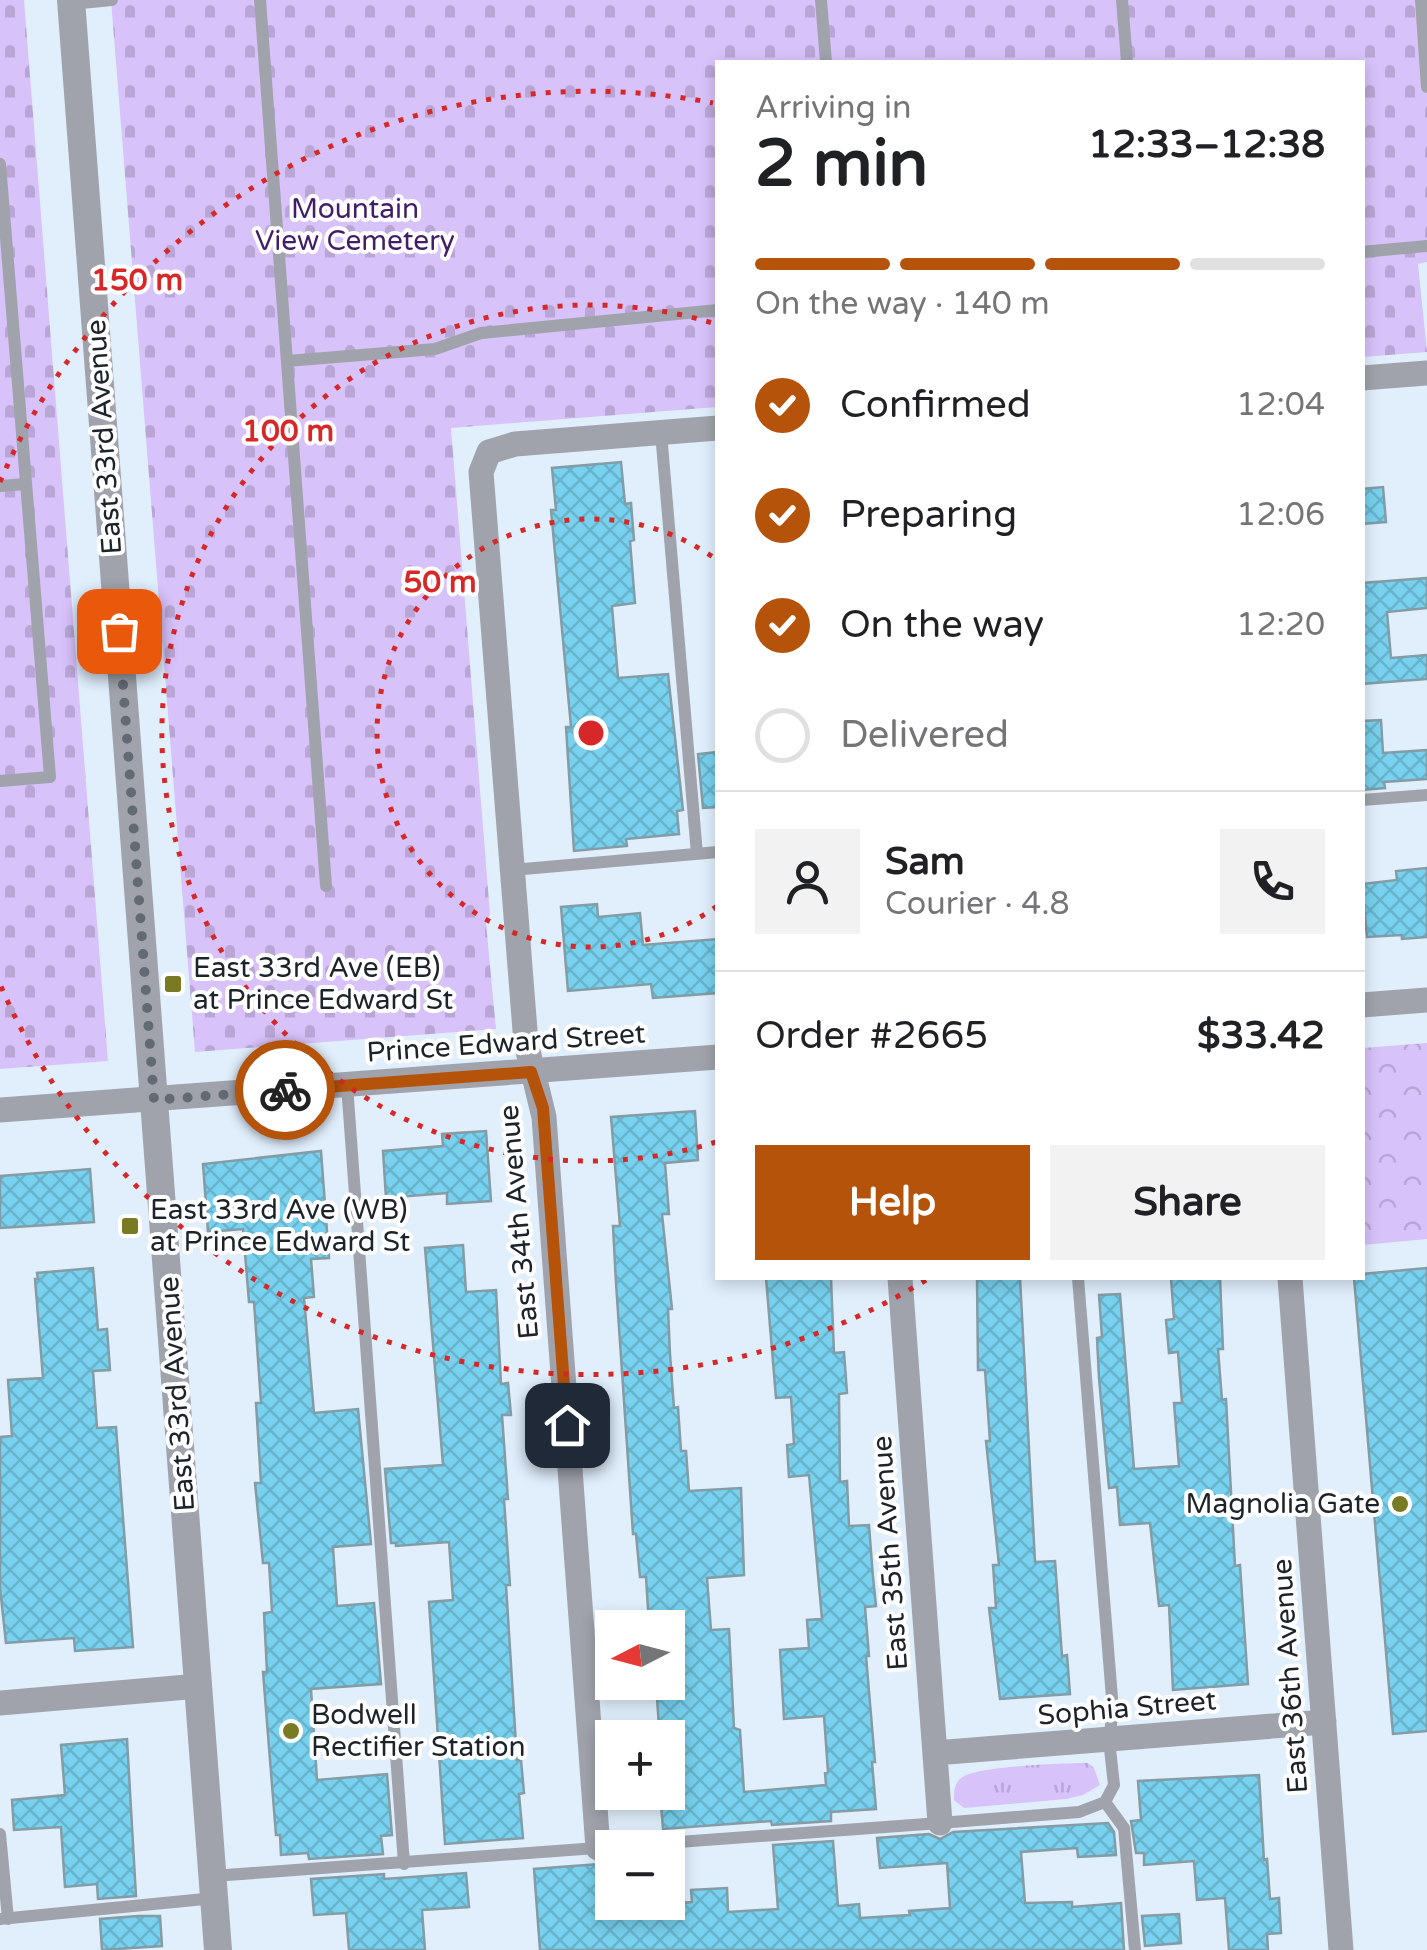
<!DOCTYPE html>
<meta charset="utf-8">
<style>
body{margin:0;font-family:"Varela Round",sans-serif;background:#f2f2f2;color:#202124;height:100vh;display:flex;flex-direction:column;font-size:38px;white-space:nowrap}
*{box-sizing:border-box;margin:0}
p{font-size:32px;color:#757577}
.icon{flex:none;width:55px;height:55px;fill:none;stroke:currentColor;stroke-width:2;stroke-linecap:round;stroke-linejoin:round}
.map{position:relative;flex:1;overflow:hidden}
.side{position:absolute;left:715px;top:60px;width:650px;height:1220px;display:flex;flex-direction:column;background:#fff;border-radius:0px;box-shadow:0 5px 15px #0003}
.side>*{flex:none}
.needle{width:65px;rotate:264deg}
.tools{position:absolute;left:595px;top:1610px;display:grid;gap:20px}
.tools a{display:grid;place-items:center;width:90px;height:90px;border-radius:0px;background:#fff;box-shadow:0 5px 15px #0003;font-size:50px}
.pin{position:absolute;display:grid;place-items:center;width:85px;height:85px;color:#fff;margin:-42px;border-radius:20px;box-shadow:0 5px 15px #0006}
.courier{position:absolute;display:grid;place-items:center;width:100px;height:100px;margin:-50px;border:8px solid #b45309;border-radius:50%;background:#fff;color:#222;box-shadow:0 2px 12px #0007}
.headline em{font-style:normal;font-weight:800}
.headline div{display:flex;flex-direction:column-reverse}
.headline{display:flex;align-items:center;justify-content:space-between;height:170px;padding:0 40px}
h1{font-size:65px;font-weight:800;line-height:75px}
.bar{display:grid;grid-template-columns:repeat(4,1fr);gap:15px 10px;align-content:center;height:120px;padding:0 40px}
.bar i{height:12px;border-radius:8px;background:#e0e0e0}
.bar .selected{background:#b45309}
.bar p{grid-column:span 4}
.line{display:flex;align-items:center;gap:25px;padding:0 40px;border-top:2px solid #e0e0e0}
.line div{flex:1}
.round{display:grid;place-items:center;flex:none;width:105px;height:105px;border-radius:0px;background:#f2f2f2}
ol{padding:0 40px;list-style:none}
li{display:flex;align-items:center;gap:30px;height:110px}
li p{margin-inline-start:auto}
li .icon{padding:10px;border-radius:50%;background:#b45309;color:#fff;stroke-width:4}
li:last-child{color:#757577}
li i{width:55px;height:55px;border:5px solid #e0e0e0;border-radius:50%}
.primary-button{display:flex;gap:20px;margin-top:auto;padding:20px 40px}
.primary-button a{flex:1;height:115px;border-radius:0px;background:#b45309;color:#fff;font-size:40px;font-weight:800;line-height:115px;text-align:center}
.primary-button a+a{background:#f2f2f2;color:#202124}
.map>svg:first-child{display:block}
</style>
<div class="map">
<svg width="1427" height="1950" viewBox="0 0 1427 1950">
<defs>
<pattern id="grass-tufts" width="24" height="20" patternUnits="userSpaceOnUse" patternTransform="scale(2.5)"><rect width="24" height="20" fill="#d8c2fa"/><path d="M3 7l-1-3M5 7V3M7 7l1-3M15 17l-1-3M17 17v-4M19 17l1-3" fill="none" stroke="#b9a6d6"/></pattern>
<pattern id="cemetery-stones" width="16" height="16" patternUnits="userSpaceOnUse" patternTransform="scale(2.5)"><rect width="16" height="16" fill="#d8c2fa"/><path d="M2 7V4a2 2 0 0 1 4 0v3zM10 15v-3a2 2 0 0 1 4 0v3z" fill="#b9a6d6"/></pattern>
<pattern id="park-crowns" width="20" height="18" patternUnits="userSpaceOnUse" patternTransform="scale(2.5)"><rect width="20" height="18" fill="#d8c2fa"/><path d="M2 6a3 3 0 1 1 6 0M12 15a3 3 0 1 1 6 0" fill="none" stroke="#b9a6d6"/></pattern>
<pattern id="building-cross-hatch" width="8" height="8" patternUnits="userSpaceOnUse" patternTransform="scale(2.5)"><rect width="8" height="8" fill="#78d1ee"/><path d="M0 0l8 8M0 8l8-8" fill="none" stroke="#67b3cc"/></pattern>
</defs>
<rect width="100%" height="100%" fill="#e1effd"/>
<!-- grass -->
<path fill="url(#grass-tufts)" d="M1088 1763 1094 1768 1100 1785 1083 1795 1066 1799 964 1808 954 1800C954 1792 954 1784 961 1778 975 1766 1066 1763 1088 1763Z"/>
<!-- cemetery -->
<path fill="url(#cemetery-stones)" d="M0 0H24L108 1061 0 1069Z
M111 0H1427V262L1418 264 1427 352 1363 357 1362 62H718L717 407 451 428 490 914 486 923 496 1029 195 1052Z"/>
<!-- park -->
<path fill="url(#park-crowns)" d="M1427 1043V1239L1363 1245V1048Z"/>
<!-- building -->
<path fill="url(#building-cross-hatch)" stroke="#839ca5" stroke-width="2.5" d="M621 462 625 504 631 503 634 540 630 541 635 603 612 606 618 678 668 674 683 810 677 811 679 834 626 839 627 846 574 851 566 727H571L551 510H556L552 468Z
M1383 487 1386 522 1362 524V489Z
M1427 578V608L1387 612 1391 658 1427 655V679L1362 684V583Z
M1381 720 1383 753 1427 750V779L1384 782 1385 788 1362 790V721Z
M718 752V807L703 808 698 754Z
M1427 868V937L1402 939V935L1367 937 1362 884 1397 880 1396 871Z
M597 904 598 917 640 913 643 945 718 939V993L653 998 651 984 568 991 561 907Z
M695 1111 698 1160 665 1163 669 1214H662L672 1309H668L670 1354 674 1408 678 1407 681 1451H686L689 1491 741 1488 744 1575 707 1578 711 1630 729 1629 734 1728 740 1730 744 1792 826 1785 825 1773 828 1772 824 1716 784 1719 780 1650 809 1648 807 1620 822 1619 809 1475 789 1477 787 1445 794 1444 791 1397 776 1398 766 1278H831L834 1353 844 1352 847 1393 839 1394 840 1482 847 1481 849 1526 869 1525 873 1577 876 1606 865 1607 869 1656H866L875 1762H872L876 1809 831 1812V1821L772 1825 771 1821 663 1829 660 1792H668V1738H661L659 1727 656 1683 668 1682V1624L649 1625 646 1577H640L636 1534H633L616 1283 613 1226H620L611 1117Z
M486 1131 491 1201 447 1204V1193L386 1198 383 1151 443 1146 442 1134Z
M321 1151 329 1258 311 1259 314 1297 304 1298 314 1413 358 1409 371 1544 333 1547 337 1606 374 1603 381 1684 311 1689 317 1780 387 1774 392 1835 381 1836 383 1854 309 1859 308 1853 281 1855 280 1835H276L263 1672H267L264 1613 272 1612 269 1563H263L255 1483H261L256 1403H261L254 1302H249L243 1229 208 1232 203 1164Z
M90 1169 94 1222 0 1228V1176Z
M463 1245 466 1292 496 1290 501 1384 508 1383 511 1415H502L508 1499H504L510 1585H506L517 1760H521L524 1793 519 1794 523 1838 445 1844 429 1602 453 1600 449 1542 396 1546V1543H391L385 1469 443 1465 425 1248Z
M93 1268 98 1330 107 1329 110 1370 93 1371 97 1428 116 1427 133 1647 75 1651 74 1638 6 1643 0 1588V1437L12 1436 8 1380 43 1378 35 1279H38L37 1273Z
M1427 1268V1731L1393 1734 1354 1278H1362V1274Z
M977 1278H1020L1035 1562 1055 1561 1062 1656 1067 1655 1070 1694 1000 1699 989 1608H996L993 1565H999L986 1441H990L985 1370H978Z
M1171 1278H1220L1223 1349H1218L1222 1400 1226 1399 1235 1566 1240 1565 1248 1684 1173 1690 1169 1605 1159 1606 1150 1523 1120 1525 1117 1487 1109 1488 1099 1378 1097 1338 1102 1337 1099 1295 1120 1294 1134 1469 1179 1466 1174 1403H1182L1178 1352 1169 1353 1166 1320 1174 1319Z
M127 1739 136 1896 98 1899 97 1884 65 1887 61 1827 14 1830 12 1800 65 1795 61 1745Z
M1259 1775 1264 1860 1267 1859 1270 1899 1279 1898 1281 1933 1267 1934 1268 1950H1229L1225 1898 1197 1900 1194 1861 1144 1865V1853H1136L1131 1821 1141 1820 1138 1781Z
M1108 1823 1114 1832 1116 1855 1078 1857 1077 1848 1021 1852 1025 1903 1072 1902V1907L1121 1903 1124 1950H540L534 1869 612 1863V1908L692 1902 691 1890 727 1888 728 1912 778 1909 773 1845 833 1841 838 1906 859 1904 860 1918 910 1915 909 1911 950 1908 947 1863 880 1868 877 1838 929 1834 940 1839 953 1832Z
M466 1873 469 1907 422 1910 425 1950H349L346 1913 314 1915 311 1879 384 1874V1879Z
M1179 1914 1181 1943 1145 1946 1142 1916Z
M138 1916H160L162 1946 102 1950 100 1919Z"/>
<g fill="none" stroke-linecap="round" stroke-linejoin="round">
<!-- service -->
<path stroke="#a0a3ac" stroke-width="12" d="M260 0 326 886
M821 0 826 62
M1122 0 1127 62
M1421 0 1427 87
M71 4 112 0
M0 164 50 777 0 781
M1362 252 1427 246
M287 361 435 349 481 333 718 310
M661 433 697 854
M0 486 26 484
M1362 800 1427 795
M512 870 718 852
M347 1085 404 1864
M1105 1802 1124 1828 1135 1950
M0 1834 8 1919
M213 1876 940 1823 1079 1812 1105 1802 1114 1785 1109 1740 1113 1710 1078 1278
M0 1919 215 1898"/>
<!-- minor -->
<path stroke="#a0a3ac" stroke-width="25" d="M1362 378 1427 373
M1362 1005 1427 1000
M0 1110 718 1057
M900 1278 940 1823
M1290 1278 1341 1950
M0 1703 199 1686
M935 1753 1324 1722
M598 1848 544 1117 526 1043 481 472 489 452 515 444 718 428"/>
<!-- tertiary -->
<path stroke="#a0a3ac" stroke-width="28" d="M71 0 218 1950"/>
</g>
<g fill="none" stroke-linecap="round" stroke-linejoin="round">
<!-- done -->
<path stroke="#626a74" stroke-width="10" stroke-dasharray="0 18" d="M119 631 154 1100 285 1090"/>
<!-- route -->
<path stroke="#b45309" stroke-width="12" d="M285 1090 531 1072 543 1108 567 1425"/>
</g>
<!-- distance rings -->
<g fill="none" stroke="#d62828" stroke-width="5" stroke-dasharray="5 10">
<path d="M717 906A214 214 0 1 1 717 560"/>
<path d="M716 1142A428 428 0 1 1 716 324"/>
<path d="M926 1280A642 642 0 0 1 0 984M0 482A642 642 0 0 1 713 103"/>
</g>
<!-- markers -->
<g fill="#787b24" stroke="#fff" stroke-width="4">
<rect x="163" y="974" width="20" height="20" rx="5"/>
<rect x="120" y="1216" width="20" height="20" rx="5"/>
<circle cx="1400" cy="1504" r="10"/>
<circle cx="291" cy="1731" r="10"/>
</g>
<g text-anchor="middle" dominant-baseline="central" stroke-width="8" stroke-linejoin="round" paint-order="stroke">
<!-- park labels -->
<g font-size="28" fill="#421e68" stroke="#fff">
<text x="355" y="209">Mountain<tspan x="355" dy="32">View Cemetery</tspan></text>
</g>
<!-- street labels -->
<g font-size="28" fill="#1d232a" stroke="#fff">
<text transform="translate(104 437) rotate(-94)">East 33rd Avenue</text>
<text transform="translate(506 1043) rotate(-4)">Prince Edward Street</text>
<text transform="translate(519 1222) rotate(-95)">East 34th Avenue</text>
<text transform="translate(177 1394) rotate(-94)">East 33rd Avenue</text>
<text transform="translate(890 1553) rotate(-94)">East 35th Avenue</text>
<text transform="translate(1290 1676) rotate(-94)">East 36th Avenue</text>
<text transform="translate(1127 1708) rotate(-5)">Sophia Street</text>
</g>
<!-- poi labels -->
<g font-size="28" fill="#1d232a" stroke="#fff" text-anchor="start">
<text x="193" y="968">East 33rd Ave (EB)<tspan x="193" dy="32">at Prince Edward St</tspan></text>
<text x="150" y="1210">East 33rd Ave (WB)<tspan x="150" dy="32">at Prince Edward St</tspan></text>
<text x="1380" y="1504" text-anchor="end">Magnolia Gate</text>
<text x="311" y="1715">Bodwell<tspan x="311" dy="32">Rectifier Station</tspan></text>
</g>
</g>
<circle cx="591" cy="733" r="15" fill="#d62828" stroke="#fff" stroke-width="5"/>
<g font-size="30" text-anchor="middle" font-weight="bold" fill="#d62828" stroke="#fff" stroke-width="8" stroke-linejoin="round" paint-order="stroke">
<text x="137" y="290">150 m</text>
<text x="288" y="441">100 m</text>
<text x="440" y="592">50 m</text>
</g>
</svg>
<div class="tools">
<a><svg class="needle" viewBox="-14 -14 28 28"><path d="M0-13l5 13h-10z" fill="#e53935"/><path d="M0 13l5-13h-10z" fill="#757577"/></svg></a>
<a>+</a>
<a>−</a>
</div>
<div class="pin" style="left:119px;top:631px;background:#ea580c"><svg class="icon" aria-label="bag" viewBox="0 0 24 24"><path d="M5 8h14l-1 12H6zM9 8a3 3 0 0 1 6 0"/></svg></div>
<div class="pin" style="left:567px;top:1425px;background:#1f2937"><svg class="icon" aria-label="home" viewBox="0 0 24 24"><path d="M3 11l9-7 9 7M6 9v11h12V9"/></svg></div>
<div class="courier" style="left:285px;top:1090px"><svg class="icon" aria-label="bike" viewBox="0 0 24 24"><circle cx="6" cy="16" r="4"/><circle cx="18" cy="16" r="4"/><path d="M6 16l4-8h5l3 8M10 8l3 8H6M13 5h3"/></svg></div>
<section class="side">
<div class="headline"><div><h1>2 min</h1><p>Arriving in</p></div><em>12:33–12:38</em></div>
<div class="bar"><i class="selected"></i><i class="selected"></i><i class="selected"></i><i></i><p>On the way · 140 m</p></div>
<ol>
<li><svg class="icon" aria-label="check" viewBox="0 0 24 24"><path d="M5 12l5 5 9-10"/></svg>Confirmed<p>12:04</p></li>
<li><svg class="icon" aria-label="check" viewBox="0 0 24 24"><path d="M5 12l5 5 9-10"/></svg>Preparing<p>12:06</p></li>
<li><svg class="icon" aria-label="check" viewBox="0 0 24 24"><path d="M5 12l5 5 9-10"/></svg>On the way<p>12:20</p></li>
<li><i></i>Delivered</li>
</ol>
<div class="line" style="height:180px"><a class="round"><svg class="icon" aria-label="person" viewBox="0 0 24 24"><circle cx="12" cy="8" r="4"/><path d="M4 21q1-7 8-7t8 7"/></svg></a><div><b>Sam</b><p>Courier · 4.8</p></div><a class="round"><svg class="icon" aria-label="phone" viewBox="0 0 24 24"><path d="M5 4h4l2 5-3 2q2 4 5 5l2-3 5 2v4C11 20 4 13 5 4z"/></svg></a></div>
<div class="line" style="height:130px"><div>Order #2665</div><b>$33.42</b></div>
<div class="primary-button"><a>Help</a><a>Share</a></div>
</section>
</div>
